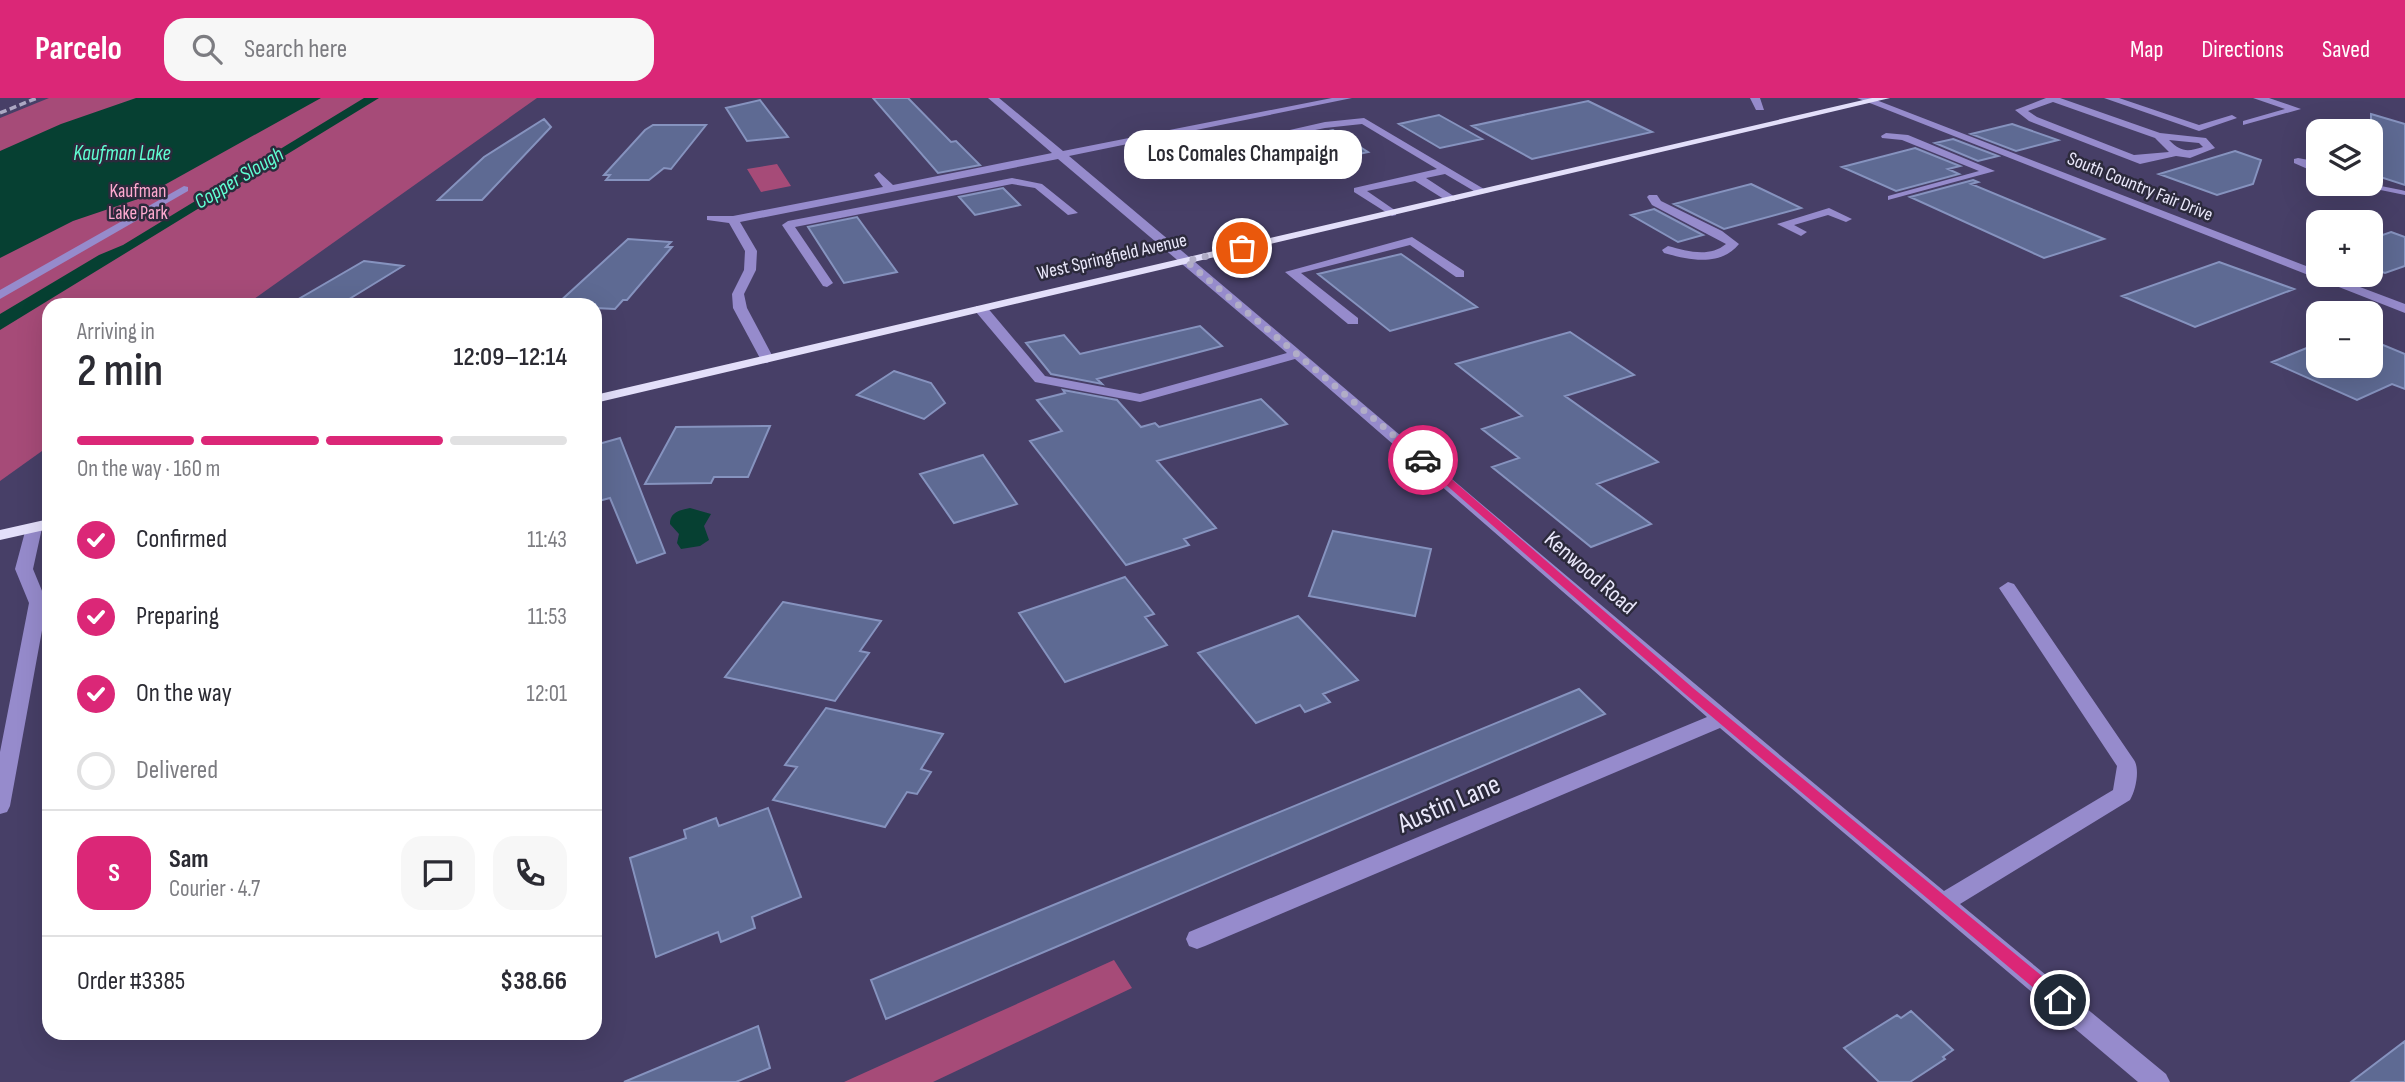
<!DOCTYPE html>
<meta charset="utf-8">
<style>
body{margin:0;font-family:"Sofia Sans Condensed",sans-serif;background:#f7f7f7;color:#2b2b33;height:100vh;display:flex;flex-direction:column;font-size:26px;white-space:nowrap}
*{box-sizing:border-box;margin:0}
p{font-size:23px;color:#7c7c81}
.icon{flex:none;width:38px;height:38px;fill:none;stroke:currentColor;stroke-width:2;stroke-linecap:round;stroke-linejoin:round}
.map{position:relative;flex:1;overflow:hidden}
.details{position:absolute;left:42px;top:200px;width:560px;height:742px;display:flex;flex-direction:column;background:#fff;border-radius:21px;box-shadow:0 7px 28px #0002}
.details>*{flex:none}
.controls{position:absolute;left:2306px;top:21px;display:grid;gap:14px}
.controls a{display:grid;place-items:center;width:77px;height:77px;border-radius:14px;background:#fff;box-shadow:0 7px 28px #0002;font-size:35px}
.pin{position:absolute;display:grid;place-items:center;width:60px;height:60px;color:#fff;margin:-30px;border:4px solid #fff;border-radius:50%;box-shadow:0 2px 7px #0007}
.courier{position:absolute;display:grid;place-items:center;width:70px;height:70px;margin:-35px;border:5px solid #db2777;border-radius:50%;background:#fff;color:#222;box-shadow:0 2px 9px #0007}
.bubble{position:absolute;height:49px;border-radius:21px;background:#fff;box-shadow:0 7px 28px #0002;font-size:23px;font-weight:600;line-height:49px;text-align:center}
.headline em{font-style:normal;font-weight:600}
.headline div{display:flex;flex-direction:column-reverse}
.headline{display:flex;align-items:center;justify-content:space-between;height:119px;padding:0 35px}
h1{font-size:46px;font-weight:600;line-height:52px}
.bar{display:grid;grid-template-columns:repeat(4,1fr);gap:10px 7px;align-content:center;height:84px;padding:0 35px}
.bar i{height:9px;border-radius:5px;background:#e1e1e2}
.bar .on{background:#db2777}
.bar p{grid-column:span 4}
.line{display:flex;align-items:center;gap:18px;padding:0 35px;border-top:2px solid #e1e1e2}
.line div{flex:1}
.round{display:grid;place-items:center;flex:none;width:74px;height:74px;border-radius:21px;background:#f7f7f7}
ol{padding:0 35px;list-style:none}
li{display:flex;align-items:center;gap:21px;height:77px}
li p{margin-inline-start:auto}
li .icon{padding:7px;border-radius:50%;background:#db2777;color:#fff;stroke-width:4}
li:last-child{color:#7c7c81}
li i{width:38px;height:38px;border:4px solid #e1e1e2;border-radius:50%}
header{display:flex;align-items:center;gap:42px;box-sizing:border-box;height:98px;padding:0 35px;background:#db2777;color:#fff}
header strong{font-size:33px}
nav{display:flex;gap:38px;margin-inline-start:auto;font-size:24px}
.search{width:490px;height:63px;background:#f7f7f7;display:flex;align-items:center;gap:18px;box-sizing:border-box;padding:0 24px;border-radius:21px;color:#7c7c81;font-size:26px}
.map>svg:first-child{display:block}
</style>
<header>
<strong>Parcelo</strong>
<div class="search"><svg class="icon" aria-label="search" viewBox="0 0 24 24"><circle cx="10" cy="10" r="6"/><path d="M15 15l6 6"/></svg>Search here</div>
<nav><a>Map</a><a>Directions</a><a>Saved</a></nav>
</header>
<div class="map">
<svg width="2405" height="984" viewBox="0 0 2405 984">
<rect width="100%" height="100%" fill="#473f67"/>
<!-- green -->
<path fill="#a64b78" d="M49 0H537L247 206H49V348L0 383V20Z
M777 66 791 88 761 94 747 71Z
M1114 862 1132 890 933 984H844Z"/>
<!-- water -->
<path fill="#064032" d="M136 0H321L141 100 73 123 0 160V53L61 26Z
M364 0H379L0 232V216L99 157 123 147Z
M690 410 711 416 704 428 709 442 700 448 681 451 677 445 679 436 670 426C670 414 680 412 690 410Z"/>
<!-- building -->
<path fill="#5e6a93" stroke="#8693bf" stroke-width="2" d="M873 0H908L951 44 956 43 980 67 938 75Z
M760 2 788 39 747 43 726 10Z
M1588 3 1652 34 1532 61 1472 28Z
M2371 16 2405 26V87L2371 76Z
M1439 17 1482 41 1440 50 1399 26Z
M544 21 551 29 482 102H438L484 59Z
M2012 26 2058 42 2016 53 1971 36Z
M653 27H706L671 71 664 70 649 82H606L610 77H604L645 32Z
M1333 32 1368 54 1271 75 1239 52Z
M1953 41 1998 58 1978 63 1935 45Z
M1915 50 1960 68 1948 71 1959 76 1896 93 1842 69Z
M2235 53 2261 62 2253 86 2217 97 2159 76Z
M1973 82 1978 84 1971 86 2104 141 2044 160 1910 99Z
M1751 86 1801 110 1724 131 1674 106Z
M1003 90 1020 107 975 117 959 99Z
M1654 111 1703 137 1678 144 1631 117Z
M857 119 897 174 844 185 808 129Z
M2391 134 2405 139V168L2385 175 2371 170V141Z
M628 141 671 144 666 149H672L627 202H623L615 211 595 210V206H557Z
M1401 156 1477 209 1390 233 1318 176Z
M364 163 403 168 341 206H290Z
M2219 164 2294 191 2195 229 2122 198Z
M1200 228 1222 248 1097 281 1102 286 1051 276 1026 245 1064 237 1080 256Z
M1570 234 1634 277 1565 298 1658 364 1597 386 1651 426 1591 449 1492 369 1519 360 1482 331 1522 318 1456 266Z
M2371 242 2405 256V291L2392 286 2357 302 2272 264 2319 245V268H2371Z
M894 273 931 285 945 305 924 321 857 297Z
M1063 292 1117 302 1141 329 1155 325 1159 329 1261 301 1287 326 1157 363 1216 430 1184 441 1189 447 1126 467 1030 343 1062 333 1037 302 1065 295Z
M770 328 748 379H714L711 385 645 386 676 329Z
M620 340 665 455 637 465 610 400 595 404V347Z
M983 357 1017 406 954 425 920 376Z
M1333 433 1431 451 1415 518 1309 498Z
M1125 479 1154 516 1145 519 1167 547 1065 584 1019 515Z
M783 504 881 523 860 553 869 555 835 603 725 579Z
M1298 518 1358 582 1323 596 1330 604 1305 614 1300 607 1256 625 1198 555Z
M1579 591 1605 616 886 921 871 882Z
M826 610 943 636 921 671 931 674 917 696 907 694 885 729 773 702 797 669 785 667Z
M768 710 801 799 752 819 755 830 721 844 718 834 656 859 630 760 686 740 684 732 716 720 719 728Z
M1911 913 1953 952 1943 959 1945 961 1910 984H1879L1844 950 1897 917 1901 920Z
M758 928 770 970 736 984H624Z
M2405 943V984H2351Z"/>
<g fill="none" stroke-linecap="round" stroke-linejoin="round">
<!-- minor -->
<path fill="#968bcc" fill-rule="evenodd" d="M988 0H999L1063 53 1332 0H1352L1069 58C1361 303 1650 551 1944 793L2113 692 2117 668 1999 490 2008 484 2014 486 2134 662C2140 671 2136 692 2130 702L1960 806 2166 976 2170 984H2138L1720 630 1205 848 1197 851 1189 848 1186 841 1189 834 1707 619 1295 261 1140 304 1035 284 976 214V208H986L1045 278 1140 296 1287 255 1058 61 740 124 757 153 756 172 744 196 747 210 774 261 767 265 762 264 733 210 732 196 744 172 745 153 729 125 707 122V118H733L883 89 874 77 879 74 893 87 1052 55Z
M1750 0H1760L1764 12H1756Z
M1857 0H1871L2319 173V177H2328L2405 206V215Z
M2046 0H2060L2160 35 2206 40 2215 50 2190 60 2176 58 2140 66 2029 23 2015 12ZM2053 4 2155 40 2169 54 2134 57 2037 19 2028 13ZM2169 42 2199 45 2203 49C2187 54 2181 54 2169 42Z
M2104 0H2119L2199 27 2232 17 2237 20 2199 33Z
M2253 0H2269L2301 11 2243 27V23L2285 11Z
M1364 20 1489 94 1479 96 1445 76 1426 80 1455 99V103H1447L1415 83 1367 93 1396 113V117L1392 118 1354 94V90L1437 71 1362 26 1325 30 1242 47 1237 44 1325 24Z
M1886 35 1908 37 1995 73 1888 102V98L1979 73 1902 42 1882 40 1881 38Z
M2298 60 2319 64V76L2294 65V61Z
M1012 80 1042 86 1078 115 1068 117 1035 90 1012 86 795 129 833 185 827 189 823 188 782 127 788 123Z
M2351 86H2371L2401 92 2405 93V97Z
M184 88 188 89V93L0 201V192Z
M1649 97H1657L1661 103 1722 133 1739 146C1720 169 1689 162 1664 155L1662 152 1668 148C1687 153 1709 160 1726 146L1652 107 1647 99Z
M1829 110 1852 121 1846 124 1828 117 1794 127 1807 134 1801 138 1777 126Z
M1412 139 1464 173V179H1456L1410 147 1301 175 1358 220V226H1348L1285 174Z
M34 425 42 430 33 471 47 505 10 708 7 714 0 716V654L29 505 15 471 26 430Z"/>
<!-- major -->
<path fill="#e3dffa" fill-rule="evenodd" d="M1872 0H1890L595 305V297Z
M49 421V431L0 442V432Z"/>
<!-- rail -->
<path stroke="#aca8c3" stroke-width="3.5" stroke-dasharray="7 3.5" stroke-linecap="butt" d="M0 15 37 0"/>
</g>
<!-- route -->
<path fill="#db2777" d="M1420 360H1427L1693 590 2065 897V907H2054L1685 596 1420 364Z"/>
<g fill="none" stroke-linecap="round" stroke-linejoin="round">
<!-- done -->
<path stroke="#b1adc7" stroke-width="7" stroke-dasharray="0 12.6" d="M1242 150 1186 163 1423 362"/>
</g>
<g text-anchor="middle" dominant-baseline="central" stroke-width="5" stroke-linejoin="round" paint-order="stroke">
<!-- far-street labels -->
<g font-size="19" fill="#eae8fb" stroke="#2c2a3c">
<text transform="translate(2140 89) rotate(22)">South Country Fair Drive</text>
<text transform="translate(1112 159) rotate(-13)">West Springfield Avenue</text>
</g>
<!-- far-park labels -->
<g font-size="19" fill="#ffaad0" stroke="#2c2a3c">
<text x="138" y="93">Kaufman<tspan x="138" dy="22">Lake Park</tspan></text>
</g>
<!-- far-water labels -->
<g font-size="21" font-style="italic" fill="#60ffd3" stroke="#2c2a3c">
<text x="122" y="55">Kaufman Lake</text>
<text transform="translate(239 80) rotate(-31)">Copper Slough</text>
</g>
<!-- street labels -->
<g font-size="23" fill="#eae8fb" stroke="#2c2a3c">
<text transform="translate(1590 475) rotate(41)">Kenwood Road</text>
</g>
<!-- near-street labels -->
<g font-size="28" fill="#eae8fb" stroke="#2c2a3c">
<text transform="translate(1449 706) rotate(-23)">Austin Lane</text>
</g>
</g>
</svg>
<div class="controls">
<a><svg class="icon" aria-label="layers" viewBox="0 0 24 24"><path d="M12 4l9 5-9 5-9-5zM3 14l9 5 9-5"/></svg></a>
<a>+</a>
<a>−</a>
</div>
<div class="pin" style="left:1242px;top:150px;background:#ea580c"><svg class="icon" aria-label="bag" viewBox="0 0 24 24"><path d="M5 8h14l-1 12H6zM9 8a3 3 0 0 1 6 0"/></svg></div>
<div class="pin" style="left:2060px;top:902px;background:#1f2937"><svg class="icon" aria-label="home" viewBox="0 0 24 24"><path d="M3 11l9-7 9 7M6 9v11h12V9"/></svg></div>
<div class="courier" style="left:1423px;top:362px"><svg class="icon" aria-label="car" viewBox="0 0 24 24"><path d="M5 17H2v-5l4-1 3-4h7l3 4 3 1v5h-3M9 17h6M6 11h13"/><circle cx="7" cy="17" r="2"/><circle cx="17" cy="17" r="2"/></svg></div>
<div class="bubble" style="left:1124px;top:32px;width:238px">Los Comales Champaign</div>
<section class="details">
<div class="headline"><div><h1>2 min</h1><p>Arriving in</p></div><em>12:09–12:14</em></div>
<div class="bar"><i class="on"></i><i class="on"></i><i class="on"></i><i></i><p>On the way · 160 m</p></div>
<ol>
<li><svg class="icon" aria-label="check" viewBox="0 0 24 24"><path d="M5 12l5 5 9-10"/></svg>Confirmed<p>11:43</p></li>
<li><svg class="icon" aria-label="check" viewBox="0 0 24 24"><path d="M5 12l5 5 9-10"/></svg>Preparing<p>11:53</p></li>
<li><svg class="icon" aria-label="check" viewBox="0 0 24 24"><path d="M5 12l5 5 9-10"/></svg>On the way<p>12:01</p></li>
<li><i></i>Delivered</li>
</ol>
<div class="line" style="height:126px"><b class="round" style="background:#db2777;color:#fff">S</b><div><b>Sam</b><p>Courier · 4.7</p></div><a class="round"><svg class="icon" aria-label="chat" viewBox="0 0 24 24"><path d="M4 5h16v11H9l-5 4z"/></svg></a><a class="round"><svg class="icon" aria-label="phone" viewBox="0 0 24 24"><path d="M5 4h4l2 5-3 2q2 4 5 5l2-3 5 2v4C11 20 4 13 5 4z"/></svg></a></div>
<div class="line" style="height:91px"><div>Order #3385</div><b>$38.66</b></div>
</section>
</div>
